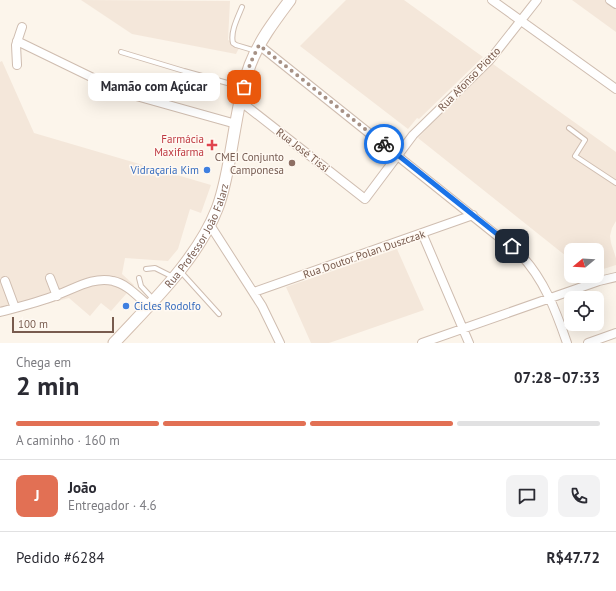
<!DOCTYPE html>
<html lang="pt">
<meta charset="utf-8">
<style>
body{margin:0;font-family:"PT Sans",sans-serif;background:#f2f2f3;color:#2b2b33;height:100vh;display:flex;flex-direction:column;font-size:15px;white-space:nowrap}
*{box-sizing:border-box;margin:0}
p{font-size:13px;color:#7c7c81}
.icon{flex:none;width:22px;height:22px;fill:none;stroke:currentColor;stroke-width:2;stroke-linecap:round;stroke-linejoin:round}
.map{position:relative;height:343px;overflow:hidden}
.drawer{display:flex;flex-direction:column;background:#fff;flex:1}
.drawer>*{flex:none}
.needle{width:26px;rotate:252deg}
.controls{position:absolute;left:564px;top:243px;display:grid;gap:8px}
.controls a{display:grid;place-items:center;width:40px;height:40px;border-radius:8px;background:#fff;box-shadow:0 4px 16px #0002;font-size:20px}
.scale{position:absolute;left:12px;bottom:10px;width:102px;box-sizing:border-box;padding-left:4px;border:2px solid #785b4e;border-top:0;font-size:11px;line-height:14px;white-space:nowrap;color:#785b4e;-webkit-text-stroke:3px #fff9f2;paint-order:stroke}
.pin{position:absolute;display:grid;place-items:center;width:34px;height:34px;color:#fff;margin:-17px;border-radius:8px;box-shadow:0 2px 6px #0006}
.courier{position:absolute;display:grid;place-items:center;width:40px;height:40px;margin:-20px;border:3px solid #1a73e8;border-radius:50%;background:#fff;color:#222;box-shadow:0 1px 5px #0007}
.bubble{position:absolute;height:28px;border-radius:8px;background:#fff;box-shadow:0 4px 16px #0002;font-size:13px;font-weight:600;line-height:28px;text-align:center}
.head em{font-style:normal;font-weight:600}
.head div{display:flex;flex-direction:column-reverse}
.head{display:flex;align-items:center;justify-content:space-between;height:68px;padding:0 16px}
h1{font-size:26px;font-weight:600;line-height:30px}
.bar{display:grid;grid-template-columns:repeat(4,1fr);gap:6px 4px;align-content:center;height:48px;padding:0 16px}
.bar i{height:5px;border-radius:3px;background:#e1e1e2}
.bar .on{background:#e27054}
.bar p{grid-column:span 4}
.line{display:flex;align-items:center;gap:10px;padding:0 16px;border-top:1px solid #e1e1e2}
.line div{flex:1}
.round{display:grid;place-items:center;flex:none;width:42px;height:42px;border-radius:8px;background:#f2f2f3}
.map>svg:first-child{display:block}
</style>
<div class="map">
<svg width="616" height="343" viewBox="0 0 616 343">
<rect width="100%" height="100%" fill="#fcf5eb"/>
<!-- residential -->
<path fill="#f4e7da" d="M81 0 230 1 228 40 240 46 236 54 132 34Z
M346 0H404L483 57 419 119 417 118 408 129 300 46Z
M572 0H616V32Z
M2 61 34 133 211 185 201 213 190 209 178 249 168 261 125 258 122 274 134 285 111 311 101 303 90 316 69 298 0 316V62Z
M493 64 616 152V221L612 228 610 236 611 243 616 258V265L597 271V250H571V260L418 138 429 126Z
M397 249 424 310 329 343H311L286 287Z"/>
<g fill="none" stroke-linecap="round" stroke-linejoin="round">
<!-- lane casing -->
<g stroke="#cfbdb0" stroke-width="6">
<path id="lane" d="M242 7C238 17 230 32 233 43L236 45 256 51
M121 52 184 71 242 87
M569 128 585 140 575 156 616 183
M146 269 155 268 173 277
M181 272 219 314
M139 278 141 286 154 300"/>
</g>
<!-- street casing -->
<g stroke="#cfbdb0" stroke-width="10">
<path id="street" d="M492 0 616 89
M610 0 616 4
M17 41 122 92 236 124
M259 45 520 254C544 279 556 311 567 343
M17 65 16 45 22 27
M240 101 365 199 413 135 489 61 537 0
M210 225 262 306 280 343
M422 233 469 343
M50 278 57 296
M5 281 15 308
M254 292 473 215
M0 312C19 307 39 302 57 295 74 289 94 276 113 281 127 284 138 297 149 306
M422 343 599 281 616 277
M588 343 616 333"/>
</g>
<!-- secondary casing -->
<g stroke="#d4bfb0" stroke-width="13">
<g id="secondary">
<path id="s1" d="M114 343C151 303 197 260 217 209 223 194 226 178 229 162 235 130 239 96 250 65 259 41 275 20 290 0"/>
</g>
</g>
<!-- lane -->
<use href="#lane" stroke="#fff" stroke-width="4"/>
<!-- street -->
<use href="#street" stroke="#fff" stroke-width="8"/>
<!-- secondary -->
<use href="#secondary" stroke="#fff" stroke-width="11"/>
</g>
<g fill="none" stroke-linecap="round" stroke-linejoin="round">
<!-- done -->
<path stroke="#a69185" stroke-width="4" stroke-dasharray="0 7.2" d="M244 87 250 64 259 45 384 144"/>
<!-- route -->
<path stroke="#1a73e8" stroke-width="5" d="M384 144 512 246"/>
</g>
<!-- markers -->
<path fill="#e0444e" stroke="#fff9f2" stroke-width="1.5" d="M210 139h4v4h4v4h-4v4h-4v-4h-4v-4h4z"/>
<circle fill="#8d6e63" stroke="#fff9f2" stroke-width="1.5" cx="292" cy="163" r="4"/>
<g fill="#3f7fe0" stroke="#fff9f2" stroke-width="1.5">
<circle cx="207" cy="170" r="4"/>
<circle cx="126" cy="306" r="4"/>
</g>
<g text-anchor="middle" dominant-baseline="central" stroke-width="3" stroke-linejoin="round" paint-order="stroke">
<!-- street labels -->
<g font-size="11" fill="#785b4e" stroke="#fff9f2">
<text transform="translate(469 79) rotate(-46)">Rua Afonso Piotto</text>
<text transform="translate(303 150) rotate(38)">Rua José Tissi</text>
<text stroke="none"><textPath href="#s1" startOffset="137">Rua Professor João Falarz</textPath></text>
<text transform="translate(364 254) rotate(-19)">Rua Doutor Polan Duszczak</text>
</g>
<!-- health labels -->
<g font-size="11" fill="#be3a42" stroke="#fff9f2" text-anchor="end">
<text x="204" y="139">Farmácia<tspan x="204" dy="13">Maxifarma</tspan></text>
</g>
<!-- education labels -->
<g font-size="11" fill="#785e54" stroke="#fff9f2" text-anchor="end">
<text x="284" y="157">CMEI Conjunto<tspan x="284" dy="13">Camponesa</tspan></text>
</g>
<!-- shop labels -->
<g font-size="11" fill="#366cbe" stroke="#fff9f2" text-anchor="end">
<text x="199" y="170">Vidraçaria Kim</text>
<text x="134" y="306" text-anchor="start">Cicles Rodolfo</text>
</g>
</g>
</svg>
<div class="controls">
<a><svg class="needle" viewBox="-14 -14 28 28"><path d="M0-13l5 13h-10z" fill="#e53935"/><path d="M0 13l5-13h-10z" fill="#7c7c81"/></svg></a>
<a><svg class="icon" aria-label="locate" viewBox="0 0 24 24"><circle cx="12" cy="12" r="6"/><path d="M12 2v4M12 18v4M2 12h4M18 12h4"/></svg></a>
</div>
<div class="scale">100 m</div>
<div class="pin" style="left:244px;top:87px;background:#ea580c"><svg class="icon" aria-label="bag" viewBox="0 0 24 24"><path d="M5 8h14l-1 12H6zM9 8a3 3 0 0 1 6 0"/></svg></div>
<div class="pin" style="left:512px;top:246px;background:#1f2937"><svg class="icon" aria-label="home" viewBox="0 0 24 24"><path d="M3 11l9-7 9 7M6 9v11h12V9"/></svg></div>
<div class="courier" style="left:384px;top:144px"><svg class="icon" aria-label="bike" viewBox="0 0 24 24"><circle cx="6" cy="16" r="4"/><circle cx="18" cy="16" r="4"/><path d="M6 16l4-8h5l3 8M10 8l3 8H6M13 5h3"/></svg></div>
<div class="bubble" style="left:88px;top:73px;width:132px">Mamão com Açúcar</div>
</div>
<section class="drawer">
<div class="head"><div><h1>2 min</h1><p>Chega em</p></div><em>07:28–07:33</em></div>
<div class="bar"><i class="on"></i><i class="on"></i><i class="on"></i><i></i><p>A caminho · 160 m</p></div>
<div class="line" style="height:72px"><b class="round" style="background:#e27054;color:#fff">J</b><div><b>João</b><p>Entregador · 4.6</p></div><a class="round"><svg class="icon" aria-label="chat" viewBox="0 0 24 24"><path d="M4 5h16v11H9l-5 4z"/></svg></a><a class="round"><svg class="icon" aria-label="phone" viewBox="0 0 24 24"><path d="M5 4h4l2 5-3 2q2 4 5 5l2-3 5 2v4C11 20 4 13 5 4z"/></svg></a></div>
<div class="line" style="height:52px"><div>Pedido #6284</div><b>R$47.72</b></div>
</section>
